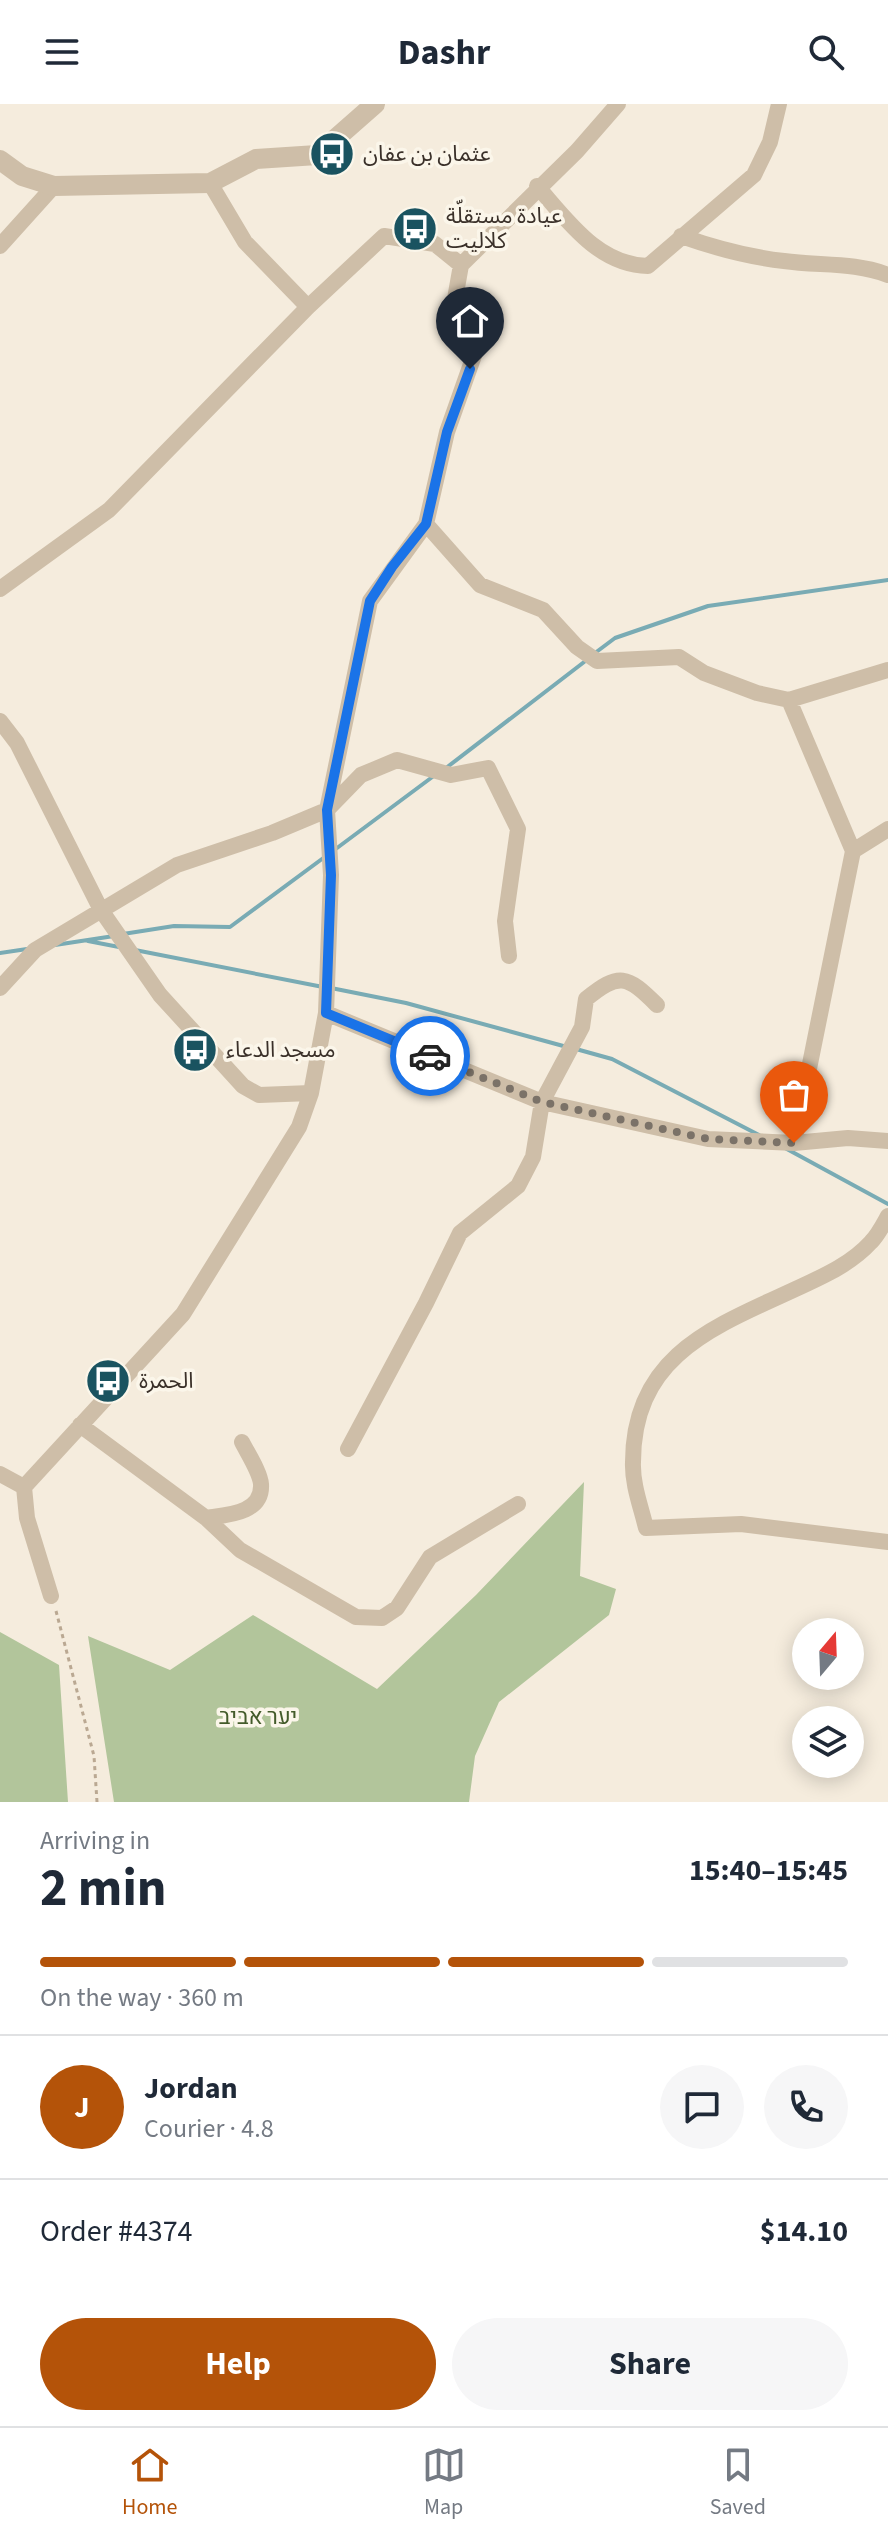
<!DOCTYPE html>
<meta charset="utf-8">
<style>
body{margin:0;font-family:"Source Sans 3","Noto Sans Arabic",Heebo,sans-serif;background:#f6f6f7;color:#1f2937;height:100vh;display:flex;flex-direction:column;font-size:30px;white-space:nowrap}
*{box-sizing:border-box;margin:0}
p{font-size:26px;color:#747a83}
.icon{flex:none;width:44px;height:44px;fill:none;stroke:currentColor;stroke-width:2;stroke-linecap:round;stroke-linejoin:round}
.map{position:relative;height:1698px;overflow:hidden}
.sheet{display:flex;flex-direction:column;background:#fff;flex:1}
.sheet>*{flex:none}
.needle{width:52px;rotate:19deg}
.tools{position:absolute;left:792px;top:1514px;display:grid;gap:16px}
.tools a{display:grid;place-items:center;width:72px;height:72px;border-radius:50%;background:#fff;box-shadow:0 4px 20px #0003;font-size:40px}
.pin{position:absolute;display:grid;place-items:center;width:68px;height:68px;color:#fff;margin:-82px -34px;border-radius:50% 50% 50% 0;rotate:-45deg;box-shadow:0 0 8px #0007}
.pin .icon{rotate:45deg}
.courier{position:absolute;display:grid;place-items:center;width:80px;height:80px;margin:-40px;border:6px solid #1a73e8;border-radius:50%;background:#fff;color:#222;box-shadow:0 2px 10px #0007}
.headline em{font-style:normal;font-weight:700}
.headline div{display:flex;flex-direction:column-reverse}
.headline{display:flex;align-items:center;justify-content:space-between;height:136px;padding:0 40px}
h1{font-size:52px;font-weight:700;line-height:60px}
.bar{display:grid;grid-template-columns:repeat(4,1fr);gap:12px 8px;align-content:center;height:96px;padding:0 40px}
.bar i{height:10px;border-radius:6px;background:#e0e1e3}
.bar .active{background:#b45309}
.bar p{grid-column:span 4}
.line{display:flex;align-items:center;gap:20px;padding:0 40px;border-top:2px solid #e0e1e3}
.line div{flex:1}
.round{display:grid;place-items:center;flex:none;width:84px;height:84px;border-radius:42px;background:#f6f6f7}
.button{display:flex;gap:16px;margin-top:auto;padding:16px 40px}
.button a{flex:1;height:92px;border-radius:48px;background:#b45309;color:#fff;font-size:32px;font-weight:700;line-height:92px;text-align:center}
.button a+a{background:#f6f6f7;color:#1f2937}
header{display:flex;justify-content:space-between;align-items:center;height:104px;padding:0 40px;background:#fff;font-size:36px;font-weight:700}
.dock{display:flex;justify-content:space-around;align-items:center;height:112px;border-top:2px solid #e0e1e3;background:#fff;font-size:22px;color:#747a83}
.dock a{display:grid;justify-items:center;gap:4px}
.dock .active{color:#b45309}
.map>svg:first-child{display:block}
</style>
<header><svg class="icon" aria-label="menu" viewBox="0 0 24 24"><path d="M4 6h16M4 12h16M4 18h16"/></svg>Dashr<svg class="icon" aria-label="search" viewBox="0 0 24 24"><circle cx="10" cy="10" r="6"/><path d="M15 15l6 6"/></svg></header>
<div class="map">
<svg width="888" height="1698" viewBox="0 0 888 1698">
<rect width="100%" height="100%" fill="#f5ecdd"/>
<!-- green -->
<path fill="#b2c59b" d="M584 1378 580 1472 616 1485 609 1511 499 1598 475 1652 469 1698H114L88 1532 170 1566 253 1511 377 1585 476 1491Z
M0 1528 59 1561 68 1698H0Z"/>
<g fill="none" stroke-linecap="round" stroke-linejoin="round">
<!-- stream -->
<path stroke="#79abb4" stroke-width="4" d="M595 549 615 534 708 502 888 476
M446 664 588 555
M333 747 435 671
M123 830 174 822 230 823 326 752
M88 837 119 843
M55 841 114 832
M135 846 323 883
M0 849 27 845
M331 884 406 899 567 943
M576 945 612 955 759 1031
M785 1044 888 1100"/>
<!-- path -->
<path stroke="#baa892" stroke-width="3" stroke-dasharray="4 4" stroke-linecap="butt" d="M56 1507 94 1652 97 1698"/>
<!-- minor -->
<path stroke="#cebea8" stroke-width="16" d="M210 79 245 138 308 203
M537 82C567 116 598 161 648 162L754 71 770 38 779 0
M681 132C715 144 748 153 784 157 819 162 855 158 888 171
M0 142 54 82
M426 420 480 481 543 506 577 543 597 557 679 553 704 569 757 589 789 596 888 566
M0 485 109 406 308 203 384 132 435 140 461 161
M789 596 853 747 794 1039
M0 617 17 639 101 806 160 891 243 982 259 991 311 989
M853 747 888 725
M0 884 35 846 177 761 272 729 327 706 361 671 397 656 451 671 488 664 518 725 505 817 509 852
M326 909 542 998 708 1035 794 1039 848 1034 888 1037
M888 1112C883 1121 878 1131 871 1138 852 1159 826 1171 800 1183 716 1222 633 1250 633 1358 632 1380 641 1403 646 1424L741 1420 888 1438
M80 1321 206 1414 240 1446 356 1513 382 1514 397 1504 430 1453 518 1400
M348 1345 426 1199 460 1129 518 1082 533 1053 542 998 582 923 586 895C619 868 627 871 657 901
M0 1370 24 1383 27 1414 51 1492
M24 1383 183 1210 299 1023 311 989 326 909 331 771 327 706 370 497 426 420 447 328 477 243 450 223 461 161 577 47 618 0
M206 1414C226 1411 263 1410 261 1380 260 1368 248 1350 242 1338"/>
<!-- tertiary -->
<path stroke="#cebea8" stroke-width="20" d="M0 56 22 72 54 82 210 79 256 55 317 51 375 0"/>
</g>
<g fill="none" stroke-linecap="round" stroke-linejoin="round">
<!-- done -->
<path stroke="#7b7268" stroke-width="8" stroke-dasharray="0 14.4" d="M430 952 542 998 708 1035 794 1039"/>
<!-- route -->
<path stroke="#1a73e8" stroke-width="10" d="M430 952 326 909 331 771 327 706 370 497 392 463 426 420 447 328 470 265"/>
</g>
<!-- icons -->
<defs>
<g id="bus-disc" transform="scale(2.3)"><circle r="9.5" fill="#1a5360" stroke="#fbf6ea"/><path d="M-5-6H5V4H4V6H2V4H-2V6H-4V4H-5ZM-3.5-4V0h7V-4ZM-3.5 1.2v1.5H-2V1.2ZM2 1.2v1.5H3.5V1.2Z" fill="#fff"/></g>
</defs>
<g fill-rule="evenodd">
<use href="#bus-disc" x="332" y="50"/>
<use href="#bus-disc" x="415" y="125"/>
<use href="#bus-disc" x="195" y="946"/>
<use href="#bus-disc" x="108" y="1277"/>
</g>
<g text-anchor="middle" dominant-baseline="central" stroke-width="7" stroke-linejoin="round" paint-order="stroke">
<!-- poi labels -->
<g font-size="22" fill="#3a3029" stroke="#fbf6ea" text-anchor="start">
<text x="363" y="50">عثمان بن عفان</text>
<text x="446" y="112">عيادة مستقلّة<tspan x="446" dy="25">كلاليت</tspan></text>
<text x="226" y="946">مسجد الدعاء</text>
<text x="139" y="1277">الحمرة</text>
</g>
<!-- park labels -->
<g font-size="22" fill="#435b2a" stroke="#fbf6ea">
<text x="258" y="1613">יער אביב</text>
</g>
</g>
</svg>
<div class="tools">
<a><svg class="needle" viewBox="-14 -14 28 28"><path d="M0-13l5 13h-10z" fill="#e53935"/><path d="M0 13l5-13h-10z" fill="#747a83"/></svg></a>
<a><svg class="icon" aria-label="layers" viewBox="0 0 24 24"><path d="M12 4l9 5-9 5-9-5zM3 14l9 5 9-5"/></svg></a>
</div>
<div class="pin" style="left:794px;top:1039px;background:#ea580c"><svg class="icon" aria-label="bag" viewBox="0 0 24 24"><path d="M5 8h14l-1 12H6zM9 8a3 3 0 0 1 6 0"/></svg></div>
<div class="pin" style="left:470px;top:265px;background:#1f2937"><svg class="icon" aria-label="home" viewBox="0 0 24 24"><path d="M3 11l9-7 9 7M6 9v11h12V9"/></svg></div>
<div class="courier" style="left:430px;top:952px"><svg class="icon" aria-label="car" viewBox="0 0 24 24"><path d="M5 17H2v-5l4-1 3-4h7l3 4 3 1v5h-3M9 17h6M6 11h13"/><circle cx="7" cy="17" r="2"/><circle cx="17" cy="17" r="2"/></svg></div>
</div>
<section class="sheet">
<div class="headline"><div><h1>2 min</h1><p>Arriving in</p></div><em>15:40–15:45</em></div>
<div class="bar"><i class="active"></i><i class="active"></i><i class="active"></i><i></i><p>On the way · 360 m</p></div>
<div class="line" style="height:144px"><b class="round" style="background:#b45309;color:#fff">J</b><div><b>Jordan</b><p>Courier · 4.8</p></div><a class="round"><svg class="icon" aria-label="chat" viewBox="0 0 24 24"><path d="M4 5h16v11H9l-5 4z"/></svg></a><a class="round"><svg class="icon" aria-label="phone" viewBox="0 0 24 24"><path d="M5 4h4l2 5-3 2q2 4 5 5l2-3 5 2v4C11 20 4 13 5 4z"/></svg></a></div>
<div class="line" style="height:104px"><div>Order #4374</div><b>$14.10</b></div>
<div class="button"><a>Help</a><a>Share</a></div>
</section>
<nav class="dock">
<a class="active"><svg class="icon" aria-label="home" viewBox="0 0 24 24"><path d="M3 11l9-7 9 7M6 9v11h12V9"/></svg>Home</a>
<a><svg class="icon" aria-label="map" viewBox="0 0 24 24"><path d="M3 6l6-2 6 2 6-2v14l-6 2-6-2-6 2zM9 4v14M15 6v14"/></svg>Map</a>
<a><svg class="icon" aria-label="saved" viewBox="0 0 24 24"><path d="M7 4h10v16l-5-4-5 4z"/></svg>Saved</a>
</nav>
